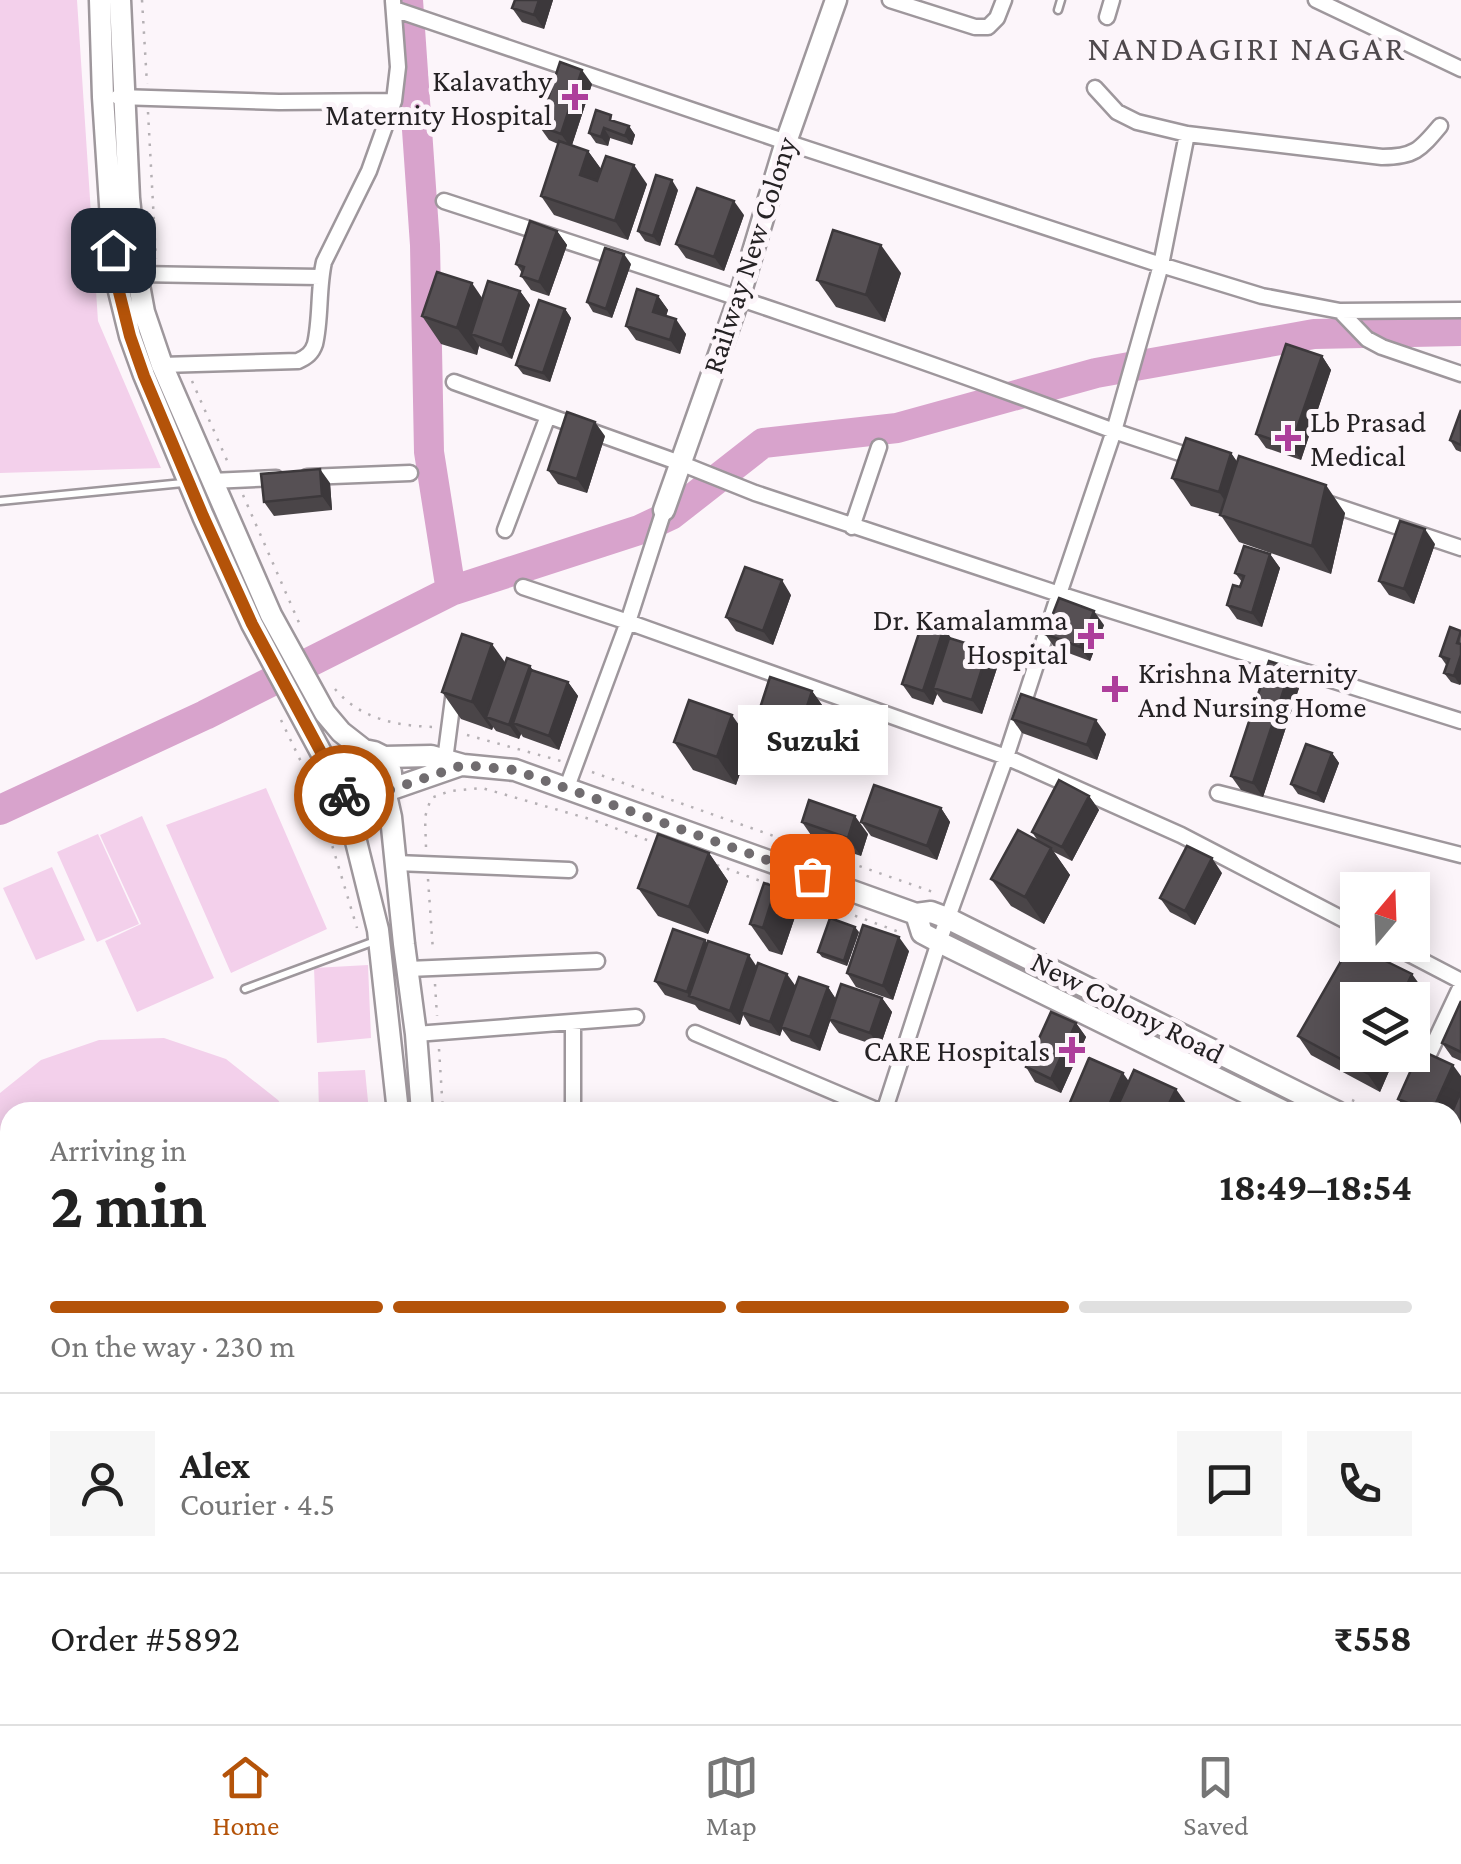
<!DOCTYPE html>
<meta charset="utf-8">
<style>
body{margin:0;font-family:"Crimson Pro",serif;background:#f6f6f6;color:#222;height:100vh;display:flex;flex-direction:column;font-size:38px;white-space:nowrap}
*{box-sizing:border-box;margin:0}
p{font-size:32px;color:#767676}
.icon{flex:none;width:55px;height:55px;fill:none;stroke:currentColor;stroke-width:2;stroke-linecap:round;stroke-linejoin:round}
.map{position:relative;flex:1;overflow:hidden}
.drawer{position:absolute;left:0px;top:1102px;width:1462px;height:622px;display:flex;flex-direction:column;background:#fff;border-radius:30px 30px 0 0;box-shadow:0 5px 25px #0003}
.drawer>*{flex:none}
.needle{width:65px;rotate:19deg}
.tools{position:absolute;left:1340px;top:872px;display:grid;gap:20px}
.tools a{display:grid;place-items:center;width:90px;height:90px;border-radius:0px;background:#fff;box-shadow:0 5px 25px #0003;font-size:50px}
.pin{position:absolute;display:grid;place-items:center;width:85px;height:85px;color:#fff;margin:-42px;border-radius:20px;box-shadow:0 5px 15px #0006}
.courier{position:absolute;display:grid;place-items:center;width:100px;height:100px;margin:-50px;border:8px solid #b45309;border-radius:50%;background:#fff;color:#222;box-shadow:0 2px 12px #0007}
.bubble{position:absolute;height:70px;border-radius:0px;background:#fff;box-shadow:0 5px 25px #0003;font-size:32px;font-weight:700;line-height:70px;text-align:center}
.overview em{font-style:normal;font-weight:700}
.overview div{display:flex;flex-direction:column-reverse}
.overview{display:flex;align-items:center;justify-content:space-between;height:170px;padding:0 50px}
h1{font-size:65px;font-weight:700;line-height:75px}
.bar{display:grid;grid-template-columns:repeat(4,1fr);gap:15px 10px;align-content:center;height:120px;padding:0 50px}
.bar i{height:12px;border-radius:8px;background:#e0e0e0}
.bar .selected{background:#b45309}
.bar p{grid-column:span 4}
.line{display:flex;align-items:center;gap:25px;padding:0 50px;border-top:2px solid #e0e0e0}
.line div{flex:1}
.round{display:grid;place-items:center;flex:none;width:105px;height:105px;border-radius:0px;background:#f6f6f6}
.dock{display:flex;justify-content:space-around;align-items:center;height:140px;border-top:2px solid #e0e0e0;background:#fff;font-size:28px;color:#767676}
.dock a{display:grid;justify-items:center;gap:5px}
.dock .selected{color:#b45309}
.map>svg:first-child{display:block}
</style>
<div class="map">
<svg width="1461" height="1724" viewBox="0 0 1461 1724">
<rect width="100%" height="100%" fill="#fcf5fa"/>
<!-- green -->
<path fill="#f3d0eb" d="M0 0H77L98 321 161 468 0 473Z
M266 788 327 929 231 973 166 825Z
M142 816 214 978 137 1012 105 941 141 924 100 835Z
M98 834 139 924 97 942 57 852Z
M52 867 85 940 36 960 3 888Z
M368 965 371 1038 317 1043 314 968Z
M164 1038 226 1059 278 1100 286 1112H10V1371L0 1359V1093L41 1060 99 1040Z
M365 1070 369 1112H319L318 1072Z"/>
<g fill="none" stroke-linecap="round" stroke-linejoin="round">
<!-- river -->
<path stroke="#d8a3cc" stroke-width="30" d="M408 0 425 245 429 452 451 591
M0 810 205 715 451 591 639 530 671 515 763 443 897 428 1096 373 1314 334 1461 331"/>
<!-- lane casing -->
<g stroke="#9e979c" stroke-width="11">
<path id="lane" d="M1058 10 1061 0
M0 501 183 483
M245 989 375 941
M0 1472 10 1490
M0 1561 10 1562"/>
</g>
<!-- street casing -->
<g stroke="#9e979c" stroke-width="19">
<path id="street" d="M890 0 975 27H988L997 18 1004 0
M1316 0 1461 69
M394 9 786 142 1161 265 1114 431C893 348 668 274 444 201
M1107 17 1112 0
M1095 88 1117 112 1137 122 1187 134 1382 157C1414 157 1420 150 1440 126
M118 97 279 102 394 101
M1187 134 1161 265 1262 296 1340 311 1461 310
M137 274 320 277
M1340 311 1367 339 1382 347 1461 374
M162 365 298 361C307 357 312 353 315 344 321 319 318 288 324 262L369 171 394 101 398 67 393 1
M454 382 680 463 755 493 1059 594 1006 757 939 942 884 1112
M1195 458 1114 431 1059 594 1461 721
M307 477 410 473
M211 481 276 478
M1324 502 1461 548
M852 527 879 447
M505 530 548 416
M523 587 628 622 1006 757 1181 835 1358 927
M445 760 454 691
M567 787 628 622 664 510
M1218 793 1461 855
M396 863 569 870
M1392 945 1461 981
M408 969 597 961
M573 1023V1112
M695 1033 881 1112
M416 1034 636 1017
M1421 1071 1461 986
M1452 1402 1461 1407
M1452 1591 1461 1595
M0 1674H10
M706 1715V1724
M255 1724V1715"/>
</g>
<!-- secondary casing -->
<g stroke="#9e979c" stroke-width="25">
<path id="secondary" d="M100 0 103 97 113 250 118 287 130 336 144 375 203 516 252 624 345 797 378 930 398 1112
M120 0 129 198 137 274 144 312 162 365 271 615 325 713 341 732 364 750 374 752 384 757 431 756 463 765 515 770 916 914 931 912 947 918 1337 1112
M664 510 739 298 786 142 836 0
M389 790 461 765
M386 795 391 817 404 944 416 1034 422 1112
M345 797C376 818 406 788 384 757
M916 914 922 933 939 942 1285 1112
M1452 1173 1461 1177
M1452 1197 1461 1201
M430 1715 431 1724
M456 1715 457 1724"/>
</g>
<!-- path -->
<path stroke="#b5b0b4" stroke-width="2.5" stroke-dasharray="2.5 8" stroke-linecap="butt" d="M142 0 147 84
M148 112 156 259
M192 381 229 465
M243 495 300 625
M335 689C360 719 397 726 435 727
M281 720 317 795 357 928
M467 735 561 761
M592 772 933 892
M426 847 425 817 431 798 450 791 482 788 593 820 658 844
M717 865 902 933
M428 879 433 951
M435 984 437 1016
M439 1049 443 1112
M1352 1100 1378 1112"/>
<!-- lane -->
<use href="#lane" stroke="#fff" stroke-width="6"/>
<!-- street -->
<use href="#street" stroke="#fff" stroke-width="14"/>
<!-- secondary -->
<use href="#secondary" stroke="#fff" stroke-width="20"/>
</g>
<!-- wall -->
<path fill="#4a4548" d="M515 0H553L544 29 522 22 512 8Z
M592 84 572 145 588 151 601 169 647 184 628 240 554 215 541 196 558 144 549 140 539 126Z
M615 122 629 126 635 135 632 145 610 138 608 146 596 143 589 133Z
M678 190 660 246 645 241 638 231Z
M744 215 724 271 686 258 676 244Z
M557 231 567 245 549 296 531 290 521 276 522 273 516 264Z
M631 264 612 318 593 312 587 302Z
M901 273 885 322 836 307 817 280Z
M520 291 530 305 512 359 481 348 479 346 477 355 441 344 422 316 483 298Z
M658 296 668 310 666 316 686 334 680 354 636 340 626 326Z
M565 309 571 318 550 382 523 374 516 365Z
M1322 356 1331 370 1301 460 1266 448 1256 434Z
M1461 410V452L1456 450 1450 440Z
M605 436 587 493 558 484 548 470Z
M1231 453 1237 462 1345 513 1331 574 1239 542 1220 514 1191 506 1172 478Z
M330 483 332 510 274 516 264 502Z
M1435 544 1414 604 1389 595 1379 581Z
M1270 554 1280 568 1262 627 1237 619 1227 605 1240 587 1242 582 1235 573Z
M791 595 773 645 736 631 726 617Z
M1104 625 1090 661 1055 648 1045 634Z
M1461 631 1460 685 1451 682 1444 673 1447 666 1440 656Z
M505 663 530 666 532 670 568 682 578 696 559 750 523 737 521 734 519 739 496 731 493 727 492 730 461 719 442 692Z
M998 665 982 714 943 702 937 694 933 705 912 698 902 684Z
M1291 668 1301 682 1263 797 1241 790 1231 776Z
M812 691 822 705 804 761 762 747 752 733Z
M1012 719 1106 734 1097 760 1022 733Z
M674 742H751L736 785 693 770Z
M1332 753 1339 763 1324 803 1298 794 1291 784Z
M1089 796 1099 810 1072 861 1054 852 1070 875 1044 924 1011 906 991 879 1038 841 1032 832Z
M941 808 950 822 937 860 871 836 861 822Z
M802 822 868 834 861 856 815 841Z
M709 853 728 881 708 934 658 916 638 888Z
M1222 873 1195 925 1170 912 1160 898Z
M796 914 782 955 769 951 750 924Z
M859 932 847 966 822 957 818 952Z
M705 940 707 944 796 986 828 987 836 999 882 998 892 1012 880 1047 839 1033 830 1021 820 1051 791 1041 782 1029 780 1036 750 1026 743 1015 740 1025 699 1010 695 1005 665 995 655 981Z
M909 951 893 1000 856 987 847 973Z
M1425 992 1412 1020V1000L1358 1055H1396L1380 1092 1311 1055 1298 1036Z
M1461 1001V1061L1452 1057 1442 1043Z
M1076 1023 1086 1037 1061 1093 1035 1082 1026 1067Z
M1461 1076V1145L1452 1137V1112H1408L1398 1099Z
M1452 1209 1461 1213V1280L1452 1276Z"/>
<!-- shaded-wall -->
<path fill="#3c383b" d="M539 0H553L544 29 534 15Z
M582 70 592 84 571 148 561 134Z
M629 126 635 135 632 145 625 136Z
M604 128 610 138 608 146 601 137Z
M588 151 601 169 593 193 580 175Z
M634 165 647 184 628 240 615 221Z
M672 180 678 190 660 246 653 236Z
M734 201 744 215 724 271 714 257Z
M557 231 567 245 549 296 539 282Z
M881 245 901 273 885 322 866 295Z
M624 254 631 264 612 318 606 309Z
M472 283 491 311 471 334 479 346 477 355 457 328Z
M520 291 530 305 512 359 502 345Z
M658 296 668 310 663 326 653 312Z
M565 309 571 318 550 382 543 373Z
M676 319 686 334 680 354 670 340Z
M1322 356 1331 370 1301 460 1291 446Z
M595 422 605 436 587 493 577 479Z
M1231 453 1250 480 1238 520 1219 492Z
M320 469 330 483 332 510 322 496Z
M1326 485 1345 513 1331 574 1312 546Z
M1425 529 1435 544 1414 604 1404 589Z
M1270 554 1280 568 1262 627 1252 613Z
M782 580 791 595 773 645 763 631Z
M1094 611 1104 625 1090 661 1080 647Z
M944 628 954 642 933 688 937 694 933 705 923 691Z
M492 644 512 672 486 717 493 727 492 730 472 702Z
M988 650 998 665 982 714 972 700Z
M1461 655V684L1460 685 1454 676Z
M530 666 540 680 513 723 521 734 519 739 509 725Z
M1291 668 1301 682 1263 797 1253 783Z
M568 682 578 696 559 750 549 736Z
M812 691 822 705 804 761 794 747Z
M732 715 751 742 736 785 717 757Z
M1096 720 1106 734 1097 760 1087 745Z
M1332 753 1339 763 1324 803 1317 794Z
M1089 796 1099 810 1072 861 1062 847Z
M941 808 950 822 937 860 927 846Z
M855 816 868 834 861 856 848 838Z
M1051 848 1070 875 1044 924 1025 897Z
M709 853 728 881 708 934 689 907Z
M1212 858 1222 873 1195 925 1185 911Z
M776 887 796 914 782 955 763 928Z
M855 927 859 932 847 966 844 961Z
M899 937 909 951 893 1000 883 986Z
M705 940 715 955 690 997 687 992Z
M749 955 759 970 741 1012 743 1015 740 1025 730 1011Z
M787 974 797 988 780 1036 770 1022Z
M1412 974 1425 992 1412 1020V1000H1400Z
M828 987 837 1001 820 1051 810 1037Z
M882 998 892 1012 880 1047 870 1033Z
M1076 1023 1086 1037 1061 1093 1051 1079Z
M1375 1055H1396L1380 1092 1367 1073Z
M1453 1065 1461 1076V1118L1452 1112H1432Z
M1123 1073 1133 1087 1122 1112H1106Z
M1176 1089 1186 1103 1182 1112H1165Z
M1461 1238V1271L1452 1259V1255Z
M1461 1305V1340L1452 1358V1323Z
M1461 1423V1455L1452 1471V1439Z"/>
<!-- building -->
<path fill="#565054" stroke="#3c383b" stroke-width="2.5" d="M515 0H539L534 15 512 8Z
M560 62 582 70 561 134 539 126Z
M596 110 611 115 610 120 629 126 625 136 604 128 601 137 589 133Z
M559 141 588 151 580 175 597 181 606 156 634 165 615 221 541 196Z
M656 175 672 180 653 236 638 231Z
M697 188 734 201 714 257 676 244Z
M530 221 557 231 539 282 521 276 524 267 516 264Z
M833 230 881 245 866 295 817 280Z
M605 248 624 254 606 309 587 302Z
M437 272 472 283 457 328 422 316Z
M488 281 520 291 502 345 471 334Z
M637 289 658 296 653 312 676 319 670 340 626 326Z
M539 300 565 309 543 373 516 365Z
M1286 344 1322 356 1291 446 1256 434Z
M1461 410V445L1450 440Z
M567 412 595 422 577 479 548 470Z
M1186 438 1231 453 1219 492 1172 478Z
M1239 456 1326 485 1312 546 1220 515Z
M320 469 322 496 264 502 261 474Z
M1400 521 1425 529 1404 589 1379 581Z
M1244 546 1270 554 1252 613 1227 605 1233 585 1240 587 1244 576 1235 573Z
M745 567 782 580 763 631 726 617Z
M1059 598 1094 611 1080 647 1045 634Z
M923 621 944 628 923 691 902 684Z
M1450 627 1461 631 1457 643 1461 644V655L1454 676 1444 673 1449 659 1440 656Z
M462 634 492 644 472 702 442 692Z
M949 638 988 650 972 700 933 688Z
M507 658 530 666 509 725 486 717Z
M1269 661 1291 668 1253 783 1231 776Z
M531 670 568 682 549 736 513 723Z
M770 677 812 691 794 747 752 733Z
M1021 694 1096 720 1087 745 1012 719Z
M689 700 732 715 717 757 674 742Z
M1306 744 1332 753 1317 794 1291 784Z
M1059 780 1089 796 1062 847 1032 832Z
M874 785 941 808 927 846 861 822Z
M809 800 855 816 848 838 802 822Z
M1018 830 1051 848 1025 897 991 879Z
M658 834 709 853 689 907 638 888Z
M1187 846 1212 858 1185 911 1160 898Z
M764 883 776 887 763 928 750 924Z
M830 918 855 927 844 961 818 952Z
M863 925 899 937 883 986 847 973Z
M673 929 705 940 687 992 655 981Z
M708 941 749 955 730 1011 689 996Z
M1351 944 1412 974 1400 1000H1358V1055H1375L1367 1073 1298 1036Z
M758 963 787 974 770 1022 741 1012Z
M799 977 828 987 810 1037 781 1027Z
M841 984 882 998 870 1033 829 1019Z
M1461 1001V1052L1442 1043Z
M1051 1012 1076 1023 1051 1079 1026 1067Z
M1420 1050 1453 1065 1432 1112H1429L1398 1099Z
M1089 1058 1123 1073 1106 1112H1081L1068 1107Z
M1134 1070 1176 1089 1165 1112H1115Z
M1461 1091V1132L1452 1129V1112Z
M1452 1209 1461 1213V1238L1452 1255Z
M1452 1286 1461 1290V1305L1452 1323Z
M1452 1404 1461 1408V1423L1452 1439Z"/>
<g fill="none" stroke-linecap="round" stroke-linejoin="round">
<!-- done -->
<path stroke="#706c6f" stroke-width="10" stroke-dasharray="0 18" d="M344 795 352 802 366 805 380 800 390 790 463 765 515 770 812 876"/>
<!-- route -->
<path stroke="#b45309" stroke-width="12" d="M113 250 118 288 130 336 144 376 203 516 252 624 344 795"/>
</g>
<!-- markers -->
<g fill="#ad3e9b" stroke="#fcf5fa" stroke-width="4">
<path d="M570 82h10v10h10v10h-10v10h-10v-10h-10v-10h10z"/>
<path d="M1283 423h10v10h10v10h-10v10h-10v-10h-10v-10h10z"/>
<path d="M1086 621h10v10h10v10h-10v10h-10v-10h-10v-10h10z"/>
<path d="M1110 674h10v10h10v10h-10v10h-10v-10h-10v-10h10z"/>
<path d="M1067 1035h10v10h10v10h-10v10h-10v-10h-10v-10h10z"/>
</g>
<g text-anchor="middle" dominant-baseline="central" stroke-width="10" stroke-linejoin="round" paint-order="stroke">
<!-- poi labels -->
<g font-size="30" fill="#252224" stroke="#fcf5fa" text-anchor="end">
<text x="552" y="80">Kalavathy<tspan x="552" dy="34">Maternity Hospital</tspan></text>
<text x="1310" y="421" text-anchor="start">Lb Prasad<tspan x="1310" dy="34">Medical</tspan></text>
<text x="1068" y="619">Dr. Kamalamma<tspan x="1068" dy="34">Hospital</tspan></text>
<text x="1138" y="672" text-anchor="start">Krishna Maternity<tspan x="1138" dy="34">And Nursing Home</tspan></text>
<text x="1050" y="1050">CARE Hospitals</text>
</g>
<!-- street labels -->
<g font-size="30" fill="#252224" stroke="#fcf5fa">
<text transform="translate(749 255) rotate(-72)">Railway New Colony</text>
<text transform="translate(1128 1007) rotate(27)">New Colony Road</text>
</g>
<!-- quarter labels -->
<g font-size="35" letter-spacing="2.5" fill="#4f494d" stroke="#fcf5fa">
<text x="1247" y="48">NANDAGIRI NAGAR</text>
</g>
</g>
</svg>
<div class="tools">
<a><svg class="needle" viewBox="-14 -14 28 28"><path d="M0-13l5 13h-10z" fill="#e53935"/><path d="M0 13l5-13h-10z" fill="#767676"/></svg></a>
<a><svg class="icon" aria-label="layers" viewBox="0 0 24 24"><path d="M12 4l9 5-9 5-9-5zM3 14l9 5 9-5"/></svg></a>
</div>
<div class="pin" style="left:812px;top:876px;background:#ea580c"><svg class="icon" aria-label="bag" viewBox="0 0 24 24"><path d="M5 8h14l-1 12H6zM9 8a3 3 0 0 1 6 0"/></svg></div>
<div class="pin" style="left:113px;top:250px;background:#1f2937"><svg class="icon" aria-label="home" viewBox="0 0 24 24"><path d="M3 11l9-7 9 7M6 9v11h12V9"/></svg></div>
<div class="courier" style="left:344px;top:795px"><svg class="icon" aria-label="bike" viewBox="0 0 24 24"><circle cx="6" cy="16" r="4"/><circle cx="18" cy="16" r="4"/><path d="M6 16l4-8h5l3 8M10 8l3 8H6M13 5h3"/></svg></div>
<div class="bubble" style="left:738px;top:705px;width:150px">Suzuki</div>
<section class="drawer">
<div class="overview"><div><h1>2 min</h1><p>Arriving in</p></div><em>18:49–18:54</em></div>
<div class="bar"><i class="selected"></i><i class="selected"></i><i class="selected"></i><i></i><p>On the way · 230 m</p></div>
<div class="line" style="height:180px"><a class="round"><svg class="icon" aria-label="person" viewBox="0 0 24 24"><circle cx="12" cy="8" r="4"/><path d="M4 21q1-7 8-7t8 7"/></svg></a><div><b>Alex</b><p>Courier · 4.5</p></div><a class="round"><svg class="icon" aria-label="chat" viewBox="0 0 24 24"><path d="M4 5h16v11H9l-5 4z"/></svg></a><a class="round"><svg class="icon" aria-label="phone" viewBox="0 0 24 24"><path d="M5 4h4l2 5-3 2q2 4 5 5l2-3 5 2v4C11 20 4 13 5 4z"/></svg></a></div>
<div class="line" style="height:130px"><div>Order #5892</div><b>₹558</b></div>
</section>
</div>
<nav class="dock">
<a class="selected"><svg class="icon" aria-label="home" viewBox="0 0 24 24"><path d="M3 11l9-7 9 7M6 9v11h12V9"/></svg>Home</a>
<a><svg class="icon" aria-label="map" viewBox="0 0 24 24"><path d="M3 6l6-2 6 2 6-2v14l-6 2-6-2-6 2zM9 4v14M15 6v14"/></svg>Map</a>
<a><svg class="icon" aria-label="saved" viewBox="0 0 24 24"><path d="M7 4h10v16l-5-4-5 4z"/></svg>Saved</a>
</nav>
